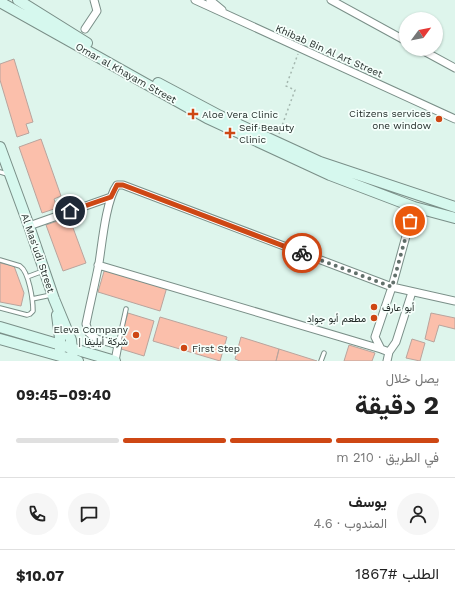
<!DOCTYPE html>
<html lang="ar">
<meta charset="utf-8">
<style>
body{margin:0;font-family:"Work Sans",Vazirmatn,sans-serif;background:#f6f6f6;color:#222;direction:rtl;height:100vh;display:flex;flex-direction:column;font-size:15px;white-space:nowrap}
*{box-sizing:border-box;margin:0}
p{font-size:13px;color:#767676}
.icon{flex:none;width:22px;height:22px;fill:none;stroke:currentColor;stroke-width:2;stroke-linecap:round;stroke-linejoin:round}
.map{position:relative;height:361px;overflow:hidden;direction:ltr}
.side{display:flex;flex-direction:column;background:#fff;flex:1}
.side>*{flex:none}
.needle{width:26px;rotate:58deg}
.tools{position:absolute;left:399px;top:12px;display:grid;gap:8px}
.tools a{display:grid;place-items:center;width:44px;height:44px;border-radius:50%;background:#fff;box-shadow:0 1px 3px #0004;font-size:20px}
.pin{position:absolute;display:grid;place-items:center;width:34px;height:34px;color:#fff;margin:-17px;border:2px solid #fff;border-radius:50%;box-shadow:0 1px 4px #0007}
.courier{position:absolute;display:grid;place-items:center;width:40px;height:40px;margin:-20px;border:3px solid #ce4714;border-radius:50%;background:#fff;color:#222;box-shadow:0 1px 5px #0007}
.head em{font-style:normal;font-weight:700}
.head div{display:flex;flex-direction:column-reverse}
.head{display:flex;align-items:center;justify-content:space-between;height:68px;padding:0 16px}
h1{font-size:26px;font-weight:700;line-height:30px}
.bar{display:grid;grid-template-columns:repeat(4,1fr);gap:6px 4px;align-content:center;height:48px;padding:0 16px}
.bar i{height:5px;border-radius:3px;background:#e0e0e0}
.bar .selected{background:#ce4714}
.bar p{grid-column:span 4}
.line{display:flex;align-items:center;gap:10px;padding:0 16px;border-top:1px solid #e0e0e0}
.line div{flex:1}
.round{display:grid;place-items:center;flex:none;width:42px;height:42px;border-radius:21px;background:#f6f6f6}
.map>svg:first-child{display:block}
</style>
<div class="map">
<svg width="455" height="361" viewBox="0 0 455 361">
<rect width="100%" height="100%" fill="#def5ec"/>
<!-- building -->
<path fill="#fbbfab" stroke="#b9a49d" d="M14 59 33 122 26 124 29 133 17 137 0 80V64Z
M41 139 61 196 54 199 57 208 42 213 19 147Z
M69 217 86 263 63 271 46 225Z
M0 263 14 266 24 293 21 306 0 302Z
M105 268 167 287 160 311 98 292Z
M128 313 154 321 144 356 118 348Z
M431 313 455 318V329L439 325 434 342 425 339Z
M160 317 227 337 220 361 153 341Z
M241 337 279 349 276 361H240L235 359Z
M412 339 425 343 420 361 406 358Z
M349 345 375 353 372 361H344Z
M279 349 317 361H276Z"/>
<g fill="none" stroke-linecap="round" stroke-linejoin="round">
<!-- lane casing -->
<g stroke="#7a8f88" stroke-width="5.5">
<path id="lane" d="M0 172 7 174
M0 260 20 266C29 272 33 300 33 311L30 314 27 315 0 308
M27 277 43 271
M32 299 51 295
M118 345 126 309
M321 361 324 353"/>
</g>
<!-- street casing -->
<g stroke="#7a8f88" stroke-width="9">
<path id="street" d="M195 0 455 119
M210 0 222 10
M331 0 406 41
M85 29 97 11 94 0
M420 49 455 68
M29 226 111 197
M98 265 381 349
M389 352 381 349 375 337 392 287 414 207
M115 361 118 345 97 339 89 333 86 324C90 304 95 284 99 263 102 244 106 200 117 185H123L392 287 455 301
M387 361 389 352 396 342 412 292"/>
</g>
<!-- secondary casing -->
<g stroke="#7a8f88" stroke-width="12">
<path id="secondary" d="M18 0 87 43
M0 2 207 118 330 175 414 207 455 218
M158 83 220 116 320 162 455 207
M0 147 29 226 54 299 71 340 73 360
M57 315 60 338V351
M0 327 115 361
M0 339 78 361"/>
</g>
<!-- path -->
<path stroke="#a4b7af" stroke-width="1.5" stroke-dasharray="2 3" stroke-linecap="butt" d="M279 134 295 90 286 86 298 54"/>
<!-- lane -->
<use href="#lane" stroke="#fff" stroke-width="3.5"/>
<!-- street -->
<use href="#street" stroke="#fff" stroke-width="7"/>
<!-- secondary -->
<use href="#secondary" stroke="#d6f8ee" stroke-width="10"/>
</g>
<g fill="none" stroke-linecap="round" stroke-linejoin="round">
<!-- done -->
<path stroke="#62706b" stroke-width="4" stroke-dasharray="0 7.2" d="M302 253 392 287 410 221"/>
<!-- route -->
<path stroke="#ce4714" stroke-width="5" d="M70 211 111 197 117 185H123L302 253"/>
</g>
<!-- markers -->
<g fill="#ce4714" stroke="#f5fffb" stroke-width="1.5">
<path d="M191 108h4v4h4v4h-4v4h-4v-4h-4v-4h4z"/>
<circle cx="439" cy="119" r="4"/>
<path d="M228 127h4v4h4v4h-4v4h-4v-4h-4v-4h4z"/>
<circle cx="374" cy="307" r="4"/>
<circle cx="374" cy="318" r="4"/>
<circle cx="136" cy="335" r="4"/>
<circle cx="184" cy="348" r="4"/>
</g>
<g text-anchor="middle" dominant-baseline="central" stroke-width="3.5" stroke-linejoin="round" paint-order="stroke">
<!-- street labels -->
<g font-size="10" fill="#1f2825" stroke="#f5fffb">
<text transform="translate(329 51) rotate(24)">Khibab Bin Al Art Street</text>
<text transform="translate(126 73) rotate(29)">Omar al Khayam Street</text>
<text transform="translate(38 253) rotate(71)">Al Mas'udi Street</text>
</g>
<!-- poi labels -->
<g font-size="10" fill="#1f2825" stroke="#f5fffb" text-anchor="start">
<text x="431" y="113" text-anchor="end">Citizens services<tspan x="431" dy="12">one window</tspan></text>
<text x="202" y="114">Aloe Vera Clinic</text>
<text x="239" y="127">Seif Beauty<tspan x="239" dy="12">Clinic</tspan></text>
<text x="382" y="307">أبو عارف</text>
<text x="366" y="318" text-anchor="end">مطعم أبو جواد</text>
<text x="128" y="329" text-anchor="end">Eleva Company<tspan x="128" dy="12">| شركة أيليفا</tspan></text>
<text x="192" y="348">First Step</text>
</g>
</g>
</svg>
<div class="tools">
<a><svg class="needle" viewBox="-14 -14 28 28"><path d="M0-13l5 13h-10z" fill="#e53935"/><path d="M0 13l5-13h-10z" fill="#767676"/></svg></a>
</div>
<div class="pin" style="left:410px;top:221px;background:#ea580c"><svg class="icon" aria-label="bag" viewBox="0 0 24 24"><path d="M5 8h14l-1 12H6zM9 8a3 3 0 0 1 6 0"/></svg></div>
<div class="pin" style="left:70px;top:211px;background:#1f2937"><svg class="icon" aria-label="home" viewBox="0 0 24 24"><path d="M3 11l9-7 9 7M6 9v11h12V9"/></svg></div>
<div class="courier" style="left:302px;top:253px"><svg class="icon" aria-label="bike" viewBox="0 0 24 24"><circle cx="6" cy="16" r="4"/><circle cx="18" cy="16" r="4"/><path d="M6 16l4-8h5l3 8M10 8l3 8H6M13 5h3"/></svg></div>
</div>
<section class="side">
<div class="head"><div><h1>2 دقيقة</h1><p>يصل خلال</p></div><em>09:40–09:45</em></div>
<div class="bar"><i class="selected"></i><i class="selected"></i><i class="selected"></i><i></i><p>في الطريق · 210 m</p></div>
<div class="line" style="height:72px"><a class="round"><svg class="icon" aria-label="person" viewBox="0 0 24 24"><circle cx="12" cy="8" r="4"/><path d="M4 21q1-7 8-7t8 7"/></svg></a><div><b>يوسف</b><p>المندوب · 4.6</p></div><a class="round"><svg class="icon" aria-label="chat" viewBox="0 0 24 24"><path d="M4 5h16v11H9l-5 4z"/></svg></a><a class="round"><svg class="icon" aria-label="phone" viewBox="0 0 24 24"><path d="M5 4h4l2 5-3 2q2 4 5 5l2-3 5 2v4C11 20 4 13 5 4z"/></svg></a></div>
<div class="line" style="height:52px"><div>الطلب #1867</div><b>$10.07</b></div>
</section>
